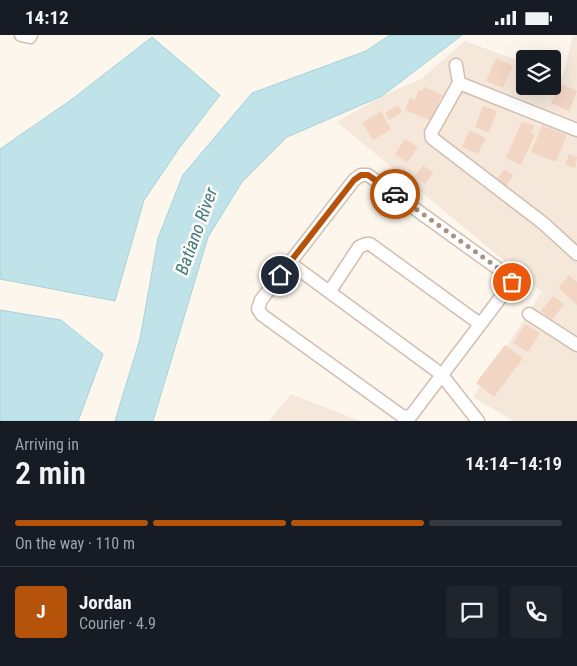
<!DOCTYPE html>
<meta charset="utf-8">
<style>
body{margin:0;font-family:"Roboto Condensed",sans-serif;background:#20242c;color:#f1f3f6;height:100vh;display:flex;flex-direction:column;font-size:19px;white-space:nowrap}
*{box-sizing:border-box;margin:0}
p{font-size:16px;color:#9ea1a6}
.icon{flex:none;width:28px;height:28px;fill:none;stroke:currentColor;stroke-width:2;stroke-linecap:round;stroke-linejoin:round}
.map{position:relative;height:386px;overflow:hidden}
.panel{display:flex;flex-direction:column;background:#171b24;flex:1}
.panel>*{flex:none}
.tools{position:absolute;left:516px;top:15px;display:grid;gap:10px}
.tools a{display:grid;place-items:center;width:45px;height:45px;border-radius:5px;background:#171b24;box-shadow:0 5px 20px #0002;font-size:25px}
.pin{position:absolute;display:grid;place-items:center;width:42px;height:42px;color:#fff;margin:-21px;border:2px solid #fff;border-radius:50%;box-shadow:0 1px 5px #0007}
.courier{position:absolute;display:grid;place-items:center;width:50px;height:50px;margin:-25px;border:4px solid #b45309;border-radius:50%;background:#fff;color:#222;box-shadow:0 1px 6px #0007}
.headline em{font-style:normal;font-weight:600}
.headline div{display:flex;flex-direction:column-reverse}
.headline{display:flex;align-items:center;justify-content:space-between;height:85px;padding:0 15px}
h1{font-size:32px;font-weight:600;line-height:38px}
.bar{display:grid;grid-template-columns:repeat(4,1fr);gap:8px 5px;align-content:center;height:60px;padding:0 15px}
.bar i{height:6px;border-radius:4px;background:#363941}
.bar .active{background:#b45309}
.bar p{grid-column:span 4}
.line{display:flex;align-items:center;gap:12px;padding:0 15px;border-top:1px solid #363941}
.line div{flex:1}
.round{display:grid;place-items:center;flex:none;width:52px;height:52px;border-radius:5px;background:#20242c}
.status{display:flex;justify-content:space-between;align-items:center;height:35px;padding:0 25px;background:#171b24;direction:ltr}
.status svg{height:14px;fill:currentColor}
.map>svg:first-child{display:block}
</style>
<div class="status"><b>14:12</b><svg viewBox="0 0 49 12"><path d="M0 12V9h3v3zM5 12V6h3v6zM10 12V3h3v9zM15 12V0h3v12zM26 1h20v11H26zM47 4h2v5h-2z"/></svg></div>
<div class="map">
<svg width="577" height="386" viewBox="0 0 577 386">
<rect width="100%" height="100%" fill="#fdf6ec"/>
<!-- residential -->
<path fill="#f5e8da" d="M573 0H577V386H514L473 362 542 257 337 87 382 61 421 44 465 6 525 28V51H552L553 38 563 41Z
M291 359 360 386H269Z"/>
<!-- water -->
<path fill="#bfe3e8" stroke="#a5d3da" d="M390 0H462L382 61 287 102 242 147 208 202 153 386H115L140 304 158 203 183 140 252 58 366 16Z
M152 2 220 60 180 112 144 165 115 266 0 244V114L71 65Z
M0 275 61 285 103 319 78 386H0Z"/>
<!-- building -->
<path fill="#f3d5c3" d="M496 23 513 31 503 53 486 46Z
M560 49 577 56 569 76 551 68Z
M424 52 442 60 431 86 405 75 410 63 415 65 419 54 422 56Z
M398 70 402 77 389 85 385 78Z
M483 71 497 76 489 98 475 92Z
M381 76 391 94 373 105 362 88Z
M522 86 534 91 531 98 535 100 521 130 506 123Z
M542 90 567 100 556 127 531 117Z
M470 95 486 103 478 119 462 112Z
M405 104 418 112 407 128 395 119Z
M569 119 577 122 575 133 565 129Z
M423 130 433 138 425 149 415 141Z
M504 134 513 140 506 152 496 146Z
M569 240 577 247V270L558 253Z
M553 261 564 269 552 285 541 276Z
M525 289 540 298 528 317 513 308Z
M505 310 523 323 494 362 476 348Z"/>
<g fill="none" stroke-linecap="round" stroke-linejoin="round">
<!-- minor casing -->
<g stroke="#d1beb0" stroke-width="15">
<path id="minor" d="M21 0 30 2 31 0
M456 30 459 48 431 98 432 103 543 188 577 219
M459 48 577 95
M361 140H368L511 243 510 250 410 382 402 381 262 280 258 274 261 265 354 145Z
M290 228 441 339 478 386
M330 256 359 212 366 209H370L480 289
M529 279 577 310"/>
</g>
<!-- minor -->
<use href="#minor" stroke="#fff" stroke-width="12"/>
</g>
<g fill="none" stroke-linecap="round" stroke-linejoin="round">
<!-- done -->
<path stroke="#a89285" stroke-width="5" stroke-dasharray="0 9" d="M395 159 512 243V247"/>
<!-- route -->
<path stroke="#b45309" stroke-width="6" d="M280 240 354 145 361 140H368L395 159"/>
</g>
<g text-anchor="middle" dominant-baseline="central" stroke-width="5" stroke-linejoin="round" paint-order="stroke">
<!-- water labels -->
<g font-size="18" font-style="italic" fill="#437c86" stroke="#fffaf3">
<text transform="translate(196 196) rotate(-70)">Batiano River</text>
</g>
</g>
</svg>
<div class="tools">
<a><svg class="icon" aria-label="layers" viewBox="0 0 24 24"><path d="M12 4l9 5-9 5-9-5zM3 14l9 5 9-5"/></svg></a>
</div>
<div class="pin" style="left:512px;top:247px;background:#ea580c"><svg class="icon" aria-label="bag" viewBox="0 0 24 24"><path d="M5 8h14l-1 12H6zM9 8a3 3 0 0 1 6 0"/></svg></div>
<div class="pin" style="left:280px;top:240px;background:#1f2937"><svg class="icon" aria-label="home" viewBox="0 0 24 24"><path d="M3 11l9-7 9 7M6 9v11h12V9"/></svg></div>
<div class="courier" style="left:395px;top:159px"><svg class="icon" aria-label="car" viewBox="0 0 24 24"><path d="M5 17H2v-5l4-1 3-4h7l3 4 3 1v5h-3M9 17h6M6 11h13"/><circle cx="7" cy="17" r="2"/><circle cx="17" cy="17" r="2"/></svg></div>
</div>
<section class="panel">
<div class="headline"><div><h1>2 min</h1><p>Arriving in</p></div><em>14:14–14:19</em></div>
<div class="bar"><i class="active"></i><i class="active"></i><i class="active"></i><i></i><p>On the way · 110 m</p></div>
<div class="line" style="height:90px"><b class="round" style="background:#b45309;color:#fff">J</b><div><b>Jordan</b><p>Courier · 4.9</p></div><a class="round"><svg class="icon" aria-label="chat" viewBox="0 0 24 24"><path d="M4 5h16v11H9l-5 4z"/></svg></a><a class="round"><svg class="icon" aria-label="phone" viewBox="0 0 24 24"><path d="M5 4h4l2 5-3 2q2 4 5 5l2-3 5 2v4C11 20 4 13 5 4z"/></svg></a></div>
</section>
